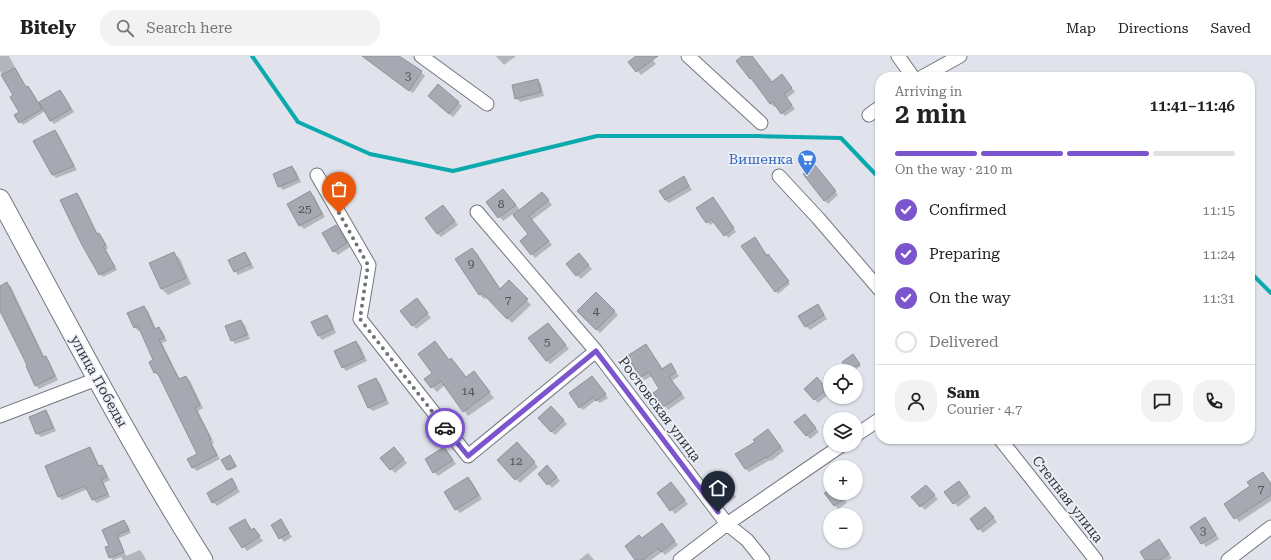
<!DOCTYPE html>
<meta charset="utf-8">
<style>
body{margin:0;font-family:"Roboto Serif",serif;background:#f2f2f2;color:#222;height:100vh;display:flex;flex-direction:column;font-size:15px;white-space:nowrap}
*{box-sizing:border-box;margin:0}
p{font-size:13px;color:#767676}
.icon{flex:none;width:22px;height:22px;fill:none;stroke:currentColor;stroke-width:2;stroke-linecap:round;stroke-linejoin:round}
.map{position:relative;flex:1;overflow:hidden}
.panel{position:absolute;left:875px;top:16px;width:380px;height:372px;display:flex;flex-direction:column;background:#fff;border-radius:16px;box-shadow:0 1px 3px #0004}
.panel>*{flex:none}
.controls{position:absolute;left:823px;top:308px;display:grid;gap:8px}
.controls a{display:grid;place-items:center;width:40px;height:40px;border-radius:50%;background:#fff;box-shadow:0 1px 3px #0004;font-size:20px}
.pin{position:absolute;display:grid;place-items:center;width:34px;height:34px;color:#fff;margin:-41px -17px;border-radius:50% 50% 50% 0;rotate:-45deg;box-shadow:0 0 4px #0007}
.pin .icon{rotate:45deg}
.courier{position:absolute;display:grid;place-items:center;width:40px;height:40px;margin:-20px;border:3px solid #7b55ce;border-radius:50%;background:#fff;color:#222;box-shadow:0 1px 5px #0007}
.head em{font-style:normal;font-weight:600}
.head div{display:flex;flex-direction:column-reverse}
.head{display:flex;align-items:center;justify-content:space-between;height:68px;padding:0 20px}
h1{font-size:26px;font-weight:600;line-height:30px}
.bar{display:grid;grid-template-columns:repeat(4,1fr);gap:6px 4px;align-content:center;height:48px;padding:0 20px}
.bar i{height:5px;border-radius:3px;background:#e0e0e0}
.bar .active{background:#7b55ce}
.bar p{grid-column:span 4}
.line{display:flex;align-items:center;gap:10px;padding:0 20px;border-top:1px solid #e0e0e0}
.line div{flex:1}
.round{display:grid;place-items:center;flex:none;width:42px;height:42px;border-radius:16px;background:#f2f2f2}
ol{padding:0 20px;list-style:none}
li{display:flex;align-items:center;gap:12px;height:44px}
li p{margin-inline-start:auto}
li .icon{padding:4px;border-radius:50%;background:#7b55ce;color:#fff;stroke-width:4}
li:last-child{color:#767676}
li i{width:22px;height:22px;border:2px solid #e0e0e0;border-radius:50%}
header{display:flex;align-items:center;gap:24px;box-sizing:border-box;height:56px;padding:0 20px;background:#fff;border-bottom:1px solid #e0e0e0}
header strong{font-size:19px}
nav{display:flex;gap:22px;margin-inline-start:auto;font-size:14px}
.search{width:280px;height:36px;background:#f2f2f2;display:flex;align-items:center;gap:10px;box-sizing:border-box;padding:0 14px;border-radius:16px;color:#767676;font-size:15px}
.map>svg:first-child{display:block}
</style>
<header>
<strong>Bitely</strong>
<div class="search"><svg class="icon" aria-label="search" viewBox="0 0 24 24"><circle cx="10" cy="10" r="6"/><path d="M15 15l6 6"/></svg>Search here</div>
<nav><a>Map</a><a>Directions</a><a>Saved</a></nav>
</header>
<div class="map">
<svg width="1271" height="504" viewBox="0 0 1271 504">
<rect width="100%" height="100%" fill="#e0e3eb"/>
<!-- shadow -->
<path fill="#0003" d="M0 0H9L26 32 28 31 31 34 39 47 60 35 64 39 74 56 54 68 50 64 45 55 23 69 16 59 20 56 14 39 0 15Z
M368 0H396L421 16 425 20 413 37 370 6 366 2Z
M496 0H516L504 9Z
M637 0H650L656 8 641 19 630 6Z
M744 0 772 27 785 23 795 36 787 42 795 53 785 60 776 50 775 51 771 48 754 25 750 22Z
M537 24 541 28 544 40 520 46 516 42Z
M433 44 458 47 462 50 453 61Z
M55 75 58 78 77 114 56 122 53 119Z
M292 111 296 115 301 126 283 134 279 130Z
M818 114 838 139 828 148 824 144Z
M684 122 692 134 669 147 665 144Z
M310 136 314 140 325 161 304 173 300 169Z
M77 138 80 141 98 179 99 178 102 181 108 192 106 194 117 214 103 221 100 218Z
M507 138 520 154 546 141 552 149 532 164 552 189 535 202 532 198 529 179 513 158 503 165 487 146Z
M713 142 736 176 728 182 715 166 710 169 707 166Z
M443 150 458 169 441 181 437 177Z
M336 170 340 174 350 191 338 199 334 195Z
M758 185 767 200 771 202 790 228 778 238 776 235Z
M472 193 477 197 501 234 509 226 531 249 512 267 487 241 484 243 480 239 456 203Z
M174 197 180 203 191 228 168 239 162 233 151 207Z
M245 197 248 201 254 212 238 219 235 215Z
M579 198 592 213 581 223 577 219Z
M7 227 11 231 45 302 46 301 49 305 58 324 39 333 36 329 29 310 0 253V231Z
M596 237 618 259 600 277 578 255Z
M420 247 431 262 416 273 413 269Z
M818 249 827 263 810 274 806 270Z
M144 251 148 255 156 273 159 272 163 276 167 285 162 287 180 324 186 321 190 325 203 352 198 355 214 387 212 388 220 403 197 415 193 412 189 404 199 398 160 320H159L155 317 150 307 154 305 141 274 138 275 135 271Z
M327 260 331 264 336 277 322 284 319 280 313 267Z
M241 266 245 269 250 283 235 288 232 284Z
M552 272 569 293 550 308 546 304Z
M356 286 360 290 367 305 346 315 343 311Z
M439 291 449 304 451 303 456 308 466 322 474 316 494 342 468 360 445 329 437 336 432 331 433 317Z
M649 293 662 313 670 308 679 320 672 325 685 342 668 354 655 337 661 333 652 320 645 324 641 321 628 300Z
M855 301 861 310 853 315H849L843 307Z
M376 323 380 327 389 348 373 355 369 352 360 330Z
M595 324 608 342 600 347 596 344 583 354 580 351Z
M821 326 830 337 818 347 805 333Z
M555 355 567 368 555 379 551 375Z
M45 356 49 359 56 375 41 381 37 378 31 362Z
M808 363 819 376 810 383 796 367Z
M772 378 784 395 771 405 770 404 749 416 746 413 737 398Z
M521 391 538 411 520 427 498 404Z
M90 392 93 396 100 411 102 410 105 414 110 424 104 427 110 441 97 447 93 444 88 433 62 444 59 441 46 411Z
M444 392 456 408 438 420 434 416Z
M397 396 407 407 395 417 391 413Z
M230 400 237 411 229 415 228 413Z
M551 414 560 425 552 432 539 418Z
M1263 417 1271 427V445L1239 466 1225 448 1251 430Z
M468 422 472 426 482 443 460 457 456 453Z
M231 423 240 436 217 450 213 446Z
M724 425 736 441 728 447 724 444Z
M962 430 971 441 958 451 946 437Z
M675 431 688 448 675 458 658 438Z
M830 432V437H840L847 447 838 453 825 436Z
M929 434 938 443 925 454 913 441Z
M989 456 997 466 983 477 979 473Z
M245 464 252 474 254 473 263 485 247 495 230 473Z
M281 464 292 481 284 486 272 470Z
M124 465 127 468 131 477 119 482 126 500 140 494 143 498 146 504H123L121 501 113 504 110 501V490Z
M1208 466 1219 483 1206 491 1191 471Z
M665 472 678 489 665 499 662 496 651 504H636L642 483Z
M1159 484 1172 502 1169 504H1146Z
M588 497 594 504H579Z"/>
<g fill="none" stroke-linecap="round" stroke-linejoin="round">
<!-- stream -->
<path stroke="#0aa9ad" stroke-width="4" d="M252 0 298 66 370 98 453 115 597 80H756L841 82 880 123
M1250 216 1271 237"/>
</g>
<!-- building -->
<path fill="#a6a9b1" stroke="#90939b" d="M362 0H399L422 15 409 35Z
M636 0H658L636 16 628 6Z
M742 0H752L772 26 782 18 792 32 784 38 792 49 781 58 773 46 770 48 751 22 750 23 736 5Z
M15 12 26 31 28 30 42 53 19 67 14 59 19 56 10 41 13 39 1 19Z
M538 23 541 36 515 43 512 29Z
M438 28 459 46 449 58 428 40Z
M60 34 71 53 50 65 39 46Z
M55 74 74 110 52 119 33 85Z
M815 109 836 135 824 145 803 118Z
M292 110 298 123 278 131 273 118Z
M684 120 689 130 665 144 659 135Z
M503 133 516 149 498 162 486 146Z
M310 135 322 158 299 170 287 148Z
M542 136 549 144 529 160 549 185 531 199 520 185 528 178 513 159Z
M77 137 97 178 99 177 106 189 103 190 115 211 99 219 82 189 60 144Z
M713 141 734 172 724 180 711 163 706 167 696 152Z
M443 149 455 165 437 178 425 162Z
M336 169 347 187 333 196 322 177Z
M755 181 767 200 768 198 789 225 775 236 741 190Z
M472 192 500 233 509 224 528 243 507 263 482 237 479 239 455 203Z
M174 196 186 222 161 233 149 207Z
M245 196 251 208 234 216 228 204Z
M579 197 589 209 576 220 566 208Z
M7 226 43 301 46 300 55 320 35 330 26 310 27 309 0 255V230Z
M596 236 615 255 596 274 577 255Z
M417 242 428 257 412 270 400 255Z
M818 248 824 259 805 271 798 260Z
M144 250 155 273 159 271 164 282 159 284 179 323 186 320 200 349 195 352 211 383 209 384 217 399 192 412 187 403 197 398 157 316 154 317 149 306 153 304 138 270 134 272 127 257Z
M327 259 333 273 318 280 311 266Z
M241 264 247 279 231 285 225 270Z
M548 267 566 289 546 305 528 282Z
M356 285 364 302 342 312 334 295Z
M435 285 449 304 451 302 466 321 474 315 490 336 463 356 441 325 431 332 424 323 432 317 418 298Z
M646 288 662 313 671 307 676 316 669 321 682 338 663 351 653 337 659 333 649 316 640 321 627 300Z
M853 298 860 308 848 315 842 306Z
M592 320 606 338 596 345 593 341 579 352 569 337Z
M817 321 827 333 814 344 804 333Z
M376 322 386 344 368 352 358 330Z
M551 350 564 364 551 376 538 362Z
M46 354 53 372 36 378 29 361Z
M805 358 816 372 806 380 794 366Z
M768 373 781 391 767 402 766 401 745 413 735 398 755 386 753 384Z
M517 386 535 406 515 424 497 404Z
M90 391 98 410 102 409 107 421 101 423 108 438 92 444 85 430 58 441 45 410Z
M394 391 404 403 390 414 380 402Z
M444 391 453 404 433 417 425 403Z
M230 399 236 410 227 414 221 404Z
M547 409 557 421 547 429 538 418Z
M1263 416 1271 428V439L1234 463 1224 448 1250 430 1247 426Z
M721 420 733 437 724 444 711 428Z
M468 421 479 439 455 454 444 436Z
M232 422 237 432 212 447 207 437Z
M959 425 968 437 953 448 944 436Z
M671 426 685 444 670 455 657 437Z
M926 429 935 439 920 451 911 441Z
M824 437H839L844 443 834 450Z
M985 451 994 461 978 474 970 463Z
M1205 461 1216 479 1201 488 1190 471Z
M245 463 251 474 254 472 260 480 242 492 229 472Z
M281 463 289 477 279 483 271 469Z
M124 464 129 474 117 479 124 496 109 502 105 491 109 490 102 474Z
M662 467 675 485 661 496 658 492 643 504H635L625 490 639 479 642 482Z
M1159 483 1169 498 1160 504H1145L1140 496Z"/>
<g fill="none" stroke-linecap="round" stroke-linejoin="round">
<!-- street casing -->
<g stroke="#73767e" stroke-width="15">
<path id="street" d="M421 0 487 48
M688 0 761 67
M898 0 913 21
M922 21 960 0
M869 59 880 51
M317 119 369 209 360 263 468 400 596 295
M779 120 818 162 880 234
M477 156 596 295 727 468 747 484 763 504
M0 360 97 323
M856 379 880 363
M1000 383 1096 504
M680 504 727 468 842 389
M1228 504 1271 471"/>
</g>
<!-- secondary casing -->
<g stroke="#73767e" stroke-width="21">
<path id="secondary" d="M0 143C66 265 129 387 203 504"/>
</g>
<!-- street -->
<use href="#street" stroke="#fff" stroke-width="13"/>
<!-- secondary -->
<use href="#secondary" stroke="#fff" stroke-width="19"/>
</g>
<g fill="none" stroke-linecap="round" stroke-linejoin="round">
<!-- done -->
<path stroke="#707377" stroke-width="4" stroke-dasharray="0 7.2" d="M339 157 368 209 360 263 445 372"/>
<!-- route -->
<path stroke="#7b55ce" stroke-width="5" d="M445 372 468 400 596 295 718 456"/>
</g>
<!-- icons -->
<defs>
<g id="supermarket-pin" transform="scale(1)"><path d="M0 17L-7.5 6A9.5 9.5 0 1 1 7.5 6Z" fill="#3f7fe0" stroke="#edf0f9"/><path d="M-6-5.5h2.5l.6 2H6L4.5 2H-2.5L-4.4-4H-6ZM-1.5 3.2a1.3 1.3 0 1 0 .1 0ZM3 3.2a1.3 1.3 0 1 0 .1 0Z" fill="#fff"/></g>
</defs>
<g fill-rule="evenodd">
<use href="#supermarket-pin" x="807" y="103"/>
</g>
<g text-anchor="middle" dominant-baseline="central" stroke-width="3.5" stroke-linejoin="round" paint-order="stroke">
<!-- number labels -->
<g font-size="12" fill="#505357">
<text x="408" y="20">3</text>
<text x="501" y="148">8</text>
<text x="305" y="153">25</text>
<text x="471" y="208">9</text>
<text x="508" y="244">7</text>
<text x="596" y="255">4</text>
<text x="547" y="286">5</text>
<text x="468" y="335">14</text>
<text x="516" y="405">12</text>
<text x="1261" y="433">7</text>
<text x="1203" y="475">3</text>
</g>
<!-- shop labels -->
<g font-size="14" fill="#366cbe" stroke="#edf0f9" text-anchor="end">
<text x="793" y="103">Вишенка</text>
</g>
<!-- street labels -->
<g font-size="14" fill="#343639" stroke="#edf0f9">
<text transform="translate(99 325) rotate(61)">улица Победы</text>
<text transform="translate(660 353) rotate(53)">Ростовская улица</text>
<text transform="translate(1068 443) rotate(52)">Степная улица</text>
</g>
</g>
</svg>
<div class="controls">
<a><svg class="icon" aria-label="locate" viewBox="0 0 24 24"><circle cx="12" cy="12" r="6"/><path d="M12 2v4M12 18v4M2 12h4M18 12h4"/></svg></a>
<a><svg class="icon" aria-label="layers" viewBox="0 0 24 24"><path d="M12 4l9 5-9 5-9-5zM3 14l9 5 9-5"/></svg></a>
<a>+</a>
<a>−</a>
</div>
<div class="pin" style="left:339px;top:157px;background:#ea580c"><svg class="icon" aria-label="bag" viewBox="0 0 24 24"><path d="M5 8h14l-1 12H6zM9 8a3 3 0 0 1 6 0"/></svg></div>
<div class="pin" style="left:718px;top:456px;background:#1f2937"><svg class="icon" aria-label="home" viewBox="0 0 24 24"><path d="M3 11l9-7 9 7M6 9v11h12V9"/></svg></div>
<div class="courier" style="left:445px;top:372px"><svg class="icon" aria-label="car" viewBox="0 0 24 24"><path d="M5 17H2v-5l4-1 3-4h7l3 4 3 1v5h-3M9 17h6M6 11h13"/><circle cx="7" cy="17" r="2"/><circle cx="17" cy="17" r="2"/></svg></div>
<section class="panel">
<div class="head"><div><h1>2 min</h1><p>Arriving in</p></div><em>11:41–11:46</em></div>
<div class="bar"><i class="active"></i><i class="active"></i><i class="active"></i><i></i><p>On the way · 210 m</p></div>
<ol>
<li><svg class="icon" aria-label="check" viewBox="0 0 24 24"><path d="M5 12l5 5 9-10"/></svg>Confirmed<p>11:15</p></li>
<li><svg class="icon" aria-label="check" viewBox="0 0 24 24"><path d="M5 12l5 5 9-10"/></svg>Preparing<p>11:24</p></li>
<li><svg class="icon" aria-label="check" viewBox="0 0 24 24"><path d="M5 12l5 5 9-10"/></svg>On the way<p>11:31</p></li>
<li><i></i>Delivered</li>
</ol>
<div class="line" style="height:72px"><a class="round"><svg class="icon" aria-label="person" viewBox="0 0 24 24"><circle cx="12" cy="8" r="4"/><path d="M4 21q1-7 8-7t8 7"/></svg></a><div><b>Sam</b><p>Courier · 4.7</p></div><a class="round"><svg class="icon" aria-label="chat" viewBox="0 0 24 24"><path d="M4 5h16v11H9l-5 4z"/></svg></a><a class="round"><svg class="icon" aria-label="phone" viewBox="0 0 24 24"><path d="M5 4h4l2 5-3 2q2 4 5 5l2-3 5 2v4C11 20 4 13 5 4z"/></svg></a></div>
</section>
</div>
